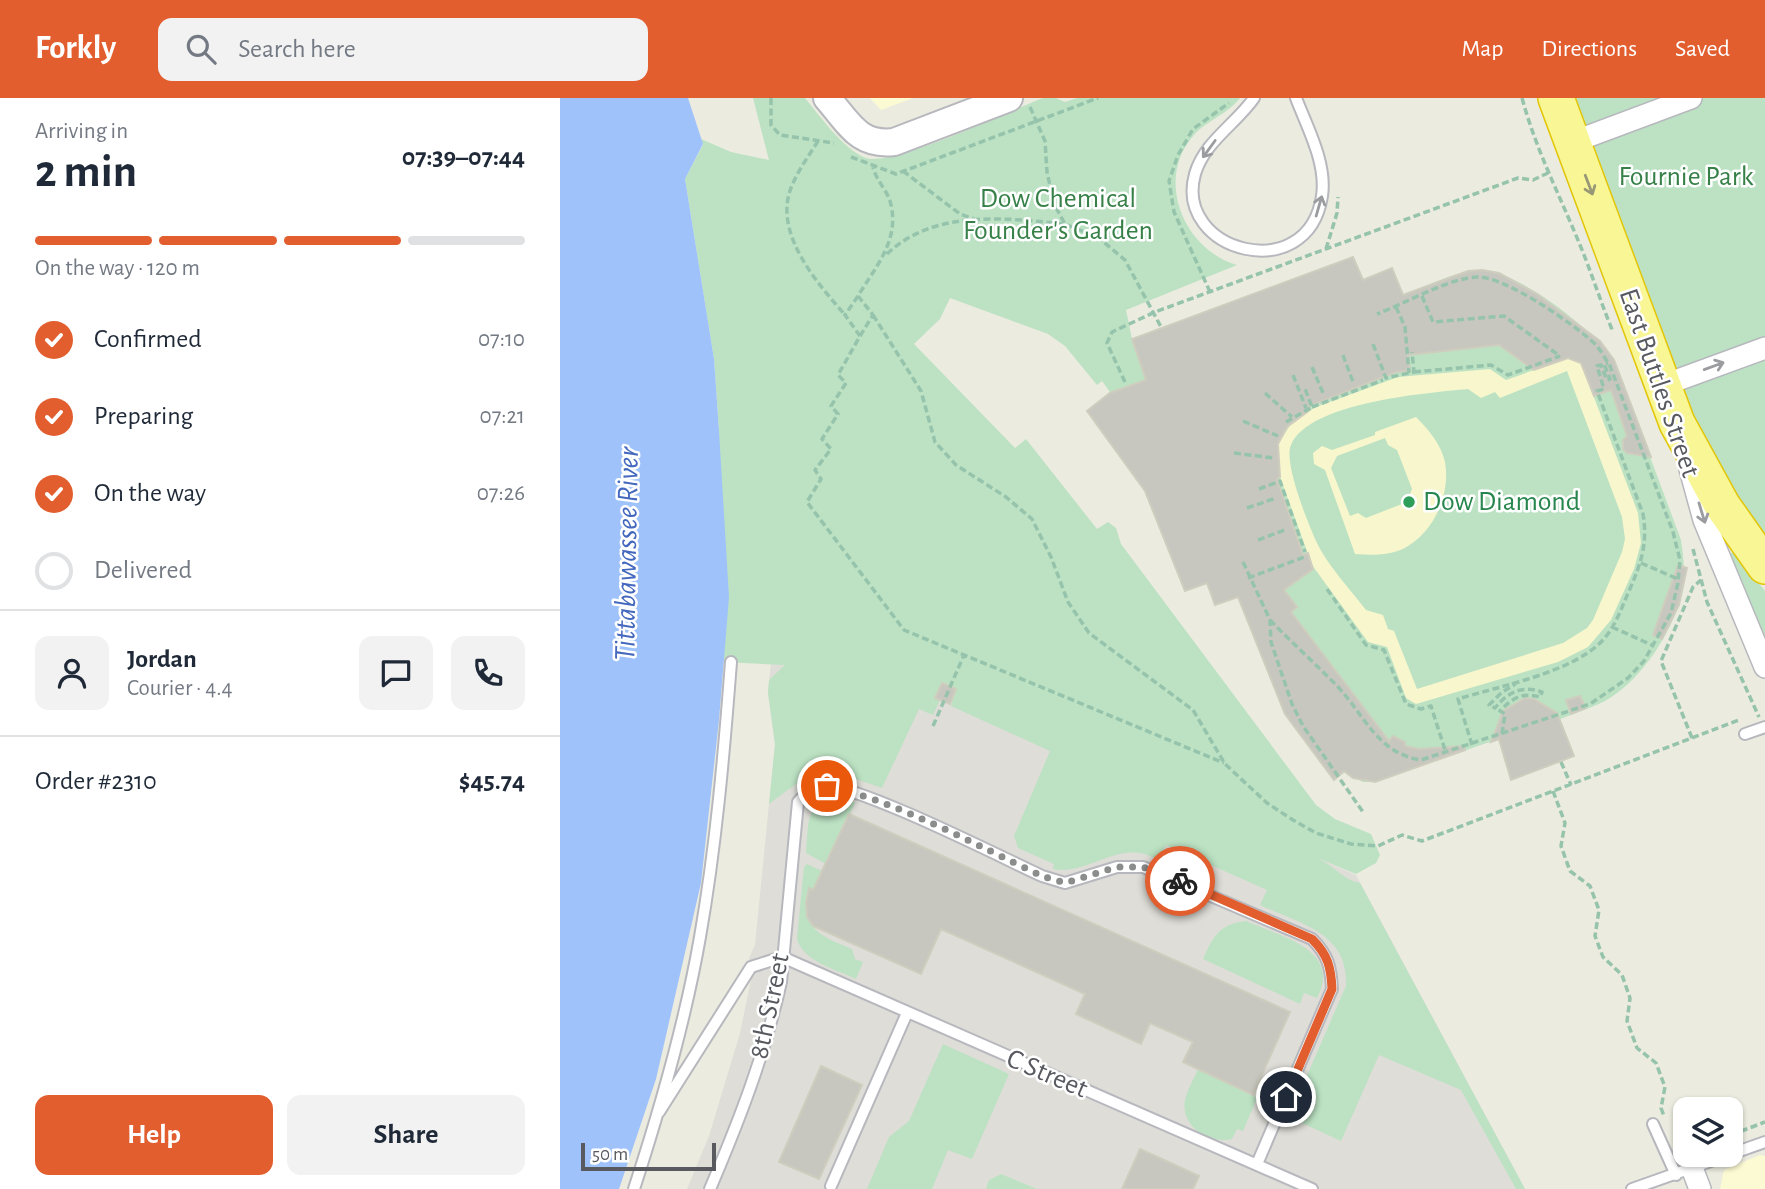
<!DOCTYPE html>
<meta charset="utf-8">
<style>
body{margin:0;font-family:"Alegreya Sans",sans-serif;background:#f2f2f3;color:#1f2937;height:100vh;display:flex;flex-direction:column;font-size:26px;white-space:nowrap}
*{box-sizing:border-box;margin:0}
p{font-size:23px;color:#747a83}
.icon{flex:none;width:38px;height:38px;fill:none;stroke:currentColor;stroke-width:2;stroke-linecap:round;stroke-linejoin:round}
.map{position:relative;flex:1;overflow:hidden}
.panel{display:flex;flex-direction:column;background:#fff;width:560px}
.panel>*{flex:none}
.tools{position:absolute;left:1113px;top:999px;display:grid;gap:14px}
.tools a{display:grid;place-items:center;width:70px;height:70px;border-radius:14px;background:#fff;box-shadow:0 2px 5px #0004;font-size:35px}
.scale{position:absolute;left:21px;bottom:18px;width:135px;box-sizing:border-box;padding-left:7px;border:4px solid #585a60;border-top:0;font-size:19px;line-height:24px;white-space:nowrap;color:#585a60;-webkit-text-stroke:5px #fff;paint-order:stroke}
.pin{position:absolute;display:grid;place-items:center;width:60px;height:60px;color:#fff;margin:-30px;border:4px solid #fff;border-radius:50%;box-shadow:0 2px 7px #0007}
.courier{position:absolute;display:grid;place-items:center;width:70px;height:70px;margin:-35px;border:5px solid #e25e2f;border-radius:50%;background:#fff;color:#222;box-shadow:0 2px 9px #0007}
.headline em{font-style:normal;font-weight:700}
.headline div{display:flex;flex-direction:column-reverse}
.headline{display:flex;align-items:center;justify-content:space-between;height:119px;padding:0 35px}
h1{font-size:46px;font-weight:700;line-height:52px}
.bar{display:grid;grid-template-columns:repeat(4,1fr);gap:10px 7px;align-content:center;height:84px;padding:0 35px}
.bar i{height:9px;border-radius:5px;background:#e0e1e3}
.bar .active{background:#e25e2f}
.bar p{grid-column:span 4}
.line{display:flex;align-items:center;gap:18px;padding:0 35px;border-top:2px solid #e0e1e3}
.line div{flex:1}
.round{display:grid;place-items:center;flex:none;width:74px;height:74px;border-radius:14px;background:#f2f2f3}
ol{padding:0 35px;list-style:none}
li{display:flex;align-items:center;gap:21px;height:77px}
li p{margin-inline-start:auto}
li .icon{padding:7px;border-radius:50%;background:#e25e2f;color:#fff;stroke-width:4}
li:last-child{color:#747a83}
li i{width:38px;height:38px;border:4px solid #e0e1e3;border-radius:50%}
.primary-button{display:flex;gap:14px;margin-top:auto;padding:14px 35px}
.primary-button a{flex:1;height:80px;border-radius:14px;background:#e25e2f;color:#fff;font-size:28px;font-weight:700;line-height:80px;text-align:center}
.primary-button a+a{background:#f2f2f3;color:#1f2937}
header{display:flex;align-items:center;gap:42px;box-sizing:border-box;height:98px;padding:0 35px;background:#e25e2f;color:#fff}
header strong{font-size:33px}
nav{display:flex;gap:38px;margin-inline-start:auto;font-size:24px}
.search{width:490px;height:63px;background:#f2f2f3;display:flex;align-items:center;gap:18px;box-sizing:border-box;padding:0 24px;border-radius:14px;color:#747a83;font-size:26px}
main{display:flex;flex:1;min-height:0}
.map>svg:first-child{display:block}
</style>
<header>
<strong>Forkly</strong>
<div class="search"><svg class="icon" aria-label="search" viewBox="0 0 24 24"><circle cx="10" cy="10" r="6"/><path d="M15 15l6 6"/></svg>Search here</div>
<nav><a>Map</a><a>Directions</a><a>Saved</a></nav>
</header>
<main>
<section class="panel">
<div class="headline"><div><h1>2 min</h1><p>Arriving in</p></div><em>07:39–07:44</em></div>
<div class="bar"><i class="active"></i><i class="active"></i><i class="active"></i><i></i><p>On the way · 120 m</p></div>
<ol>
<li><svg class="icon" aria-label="check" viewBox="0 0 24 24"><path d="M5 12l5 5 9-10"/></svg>Confirmed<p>07:10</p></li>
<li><svg class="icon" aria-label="check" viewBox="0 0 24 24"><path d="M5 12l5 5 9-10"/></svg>Preparing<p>07:21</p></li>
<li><svg class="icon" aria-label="check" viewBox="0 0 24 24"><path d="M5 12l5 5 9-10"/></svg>On the way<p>07:26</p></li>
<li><i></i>Delivered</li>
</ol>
<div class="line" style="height:126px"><a class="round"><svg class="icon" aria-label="person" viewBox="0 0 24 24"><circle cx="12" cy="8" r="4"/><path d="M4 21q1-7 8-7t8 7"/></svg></a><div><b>Jordan</b><p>Courier · 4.4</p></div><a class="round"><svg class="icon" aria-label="chat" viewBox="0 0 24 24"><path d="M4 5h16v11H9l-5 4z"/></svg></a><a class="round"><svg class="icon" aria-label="phone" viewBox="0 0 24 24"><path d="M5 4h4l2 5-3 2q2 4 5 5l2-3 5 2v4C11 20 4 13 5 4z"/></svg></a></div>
<div class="line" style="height:91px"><div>Order #2310</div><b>$45.74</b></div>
<div class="primary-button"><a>Help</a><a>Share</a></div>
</section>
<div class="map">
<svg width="1205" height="1091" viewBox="0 0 1205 1091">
<rect width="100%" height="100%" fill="#ebebdf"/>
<!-- commercial -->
<path fill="#fcfad3" d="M310 0H353L321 12Z
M1200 1057 1205 1058V1091H1160L1164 1072Z"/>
<!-- industrial -->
<path fill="#deddd7" d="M211 564 375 591 382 585 396 591 393 598 796 777 965 1091H127L149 1038 180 935 192 877 189 860 195 847 215 646 208 595Z"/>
<!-- green -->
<path fill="#bce2c3" d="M193 0H245C259 17 284 52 306 60 332 69 452 12 483 0H496L505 4 517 0H680C667 17 647 22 634 37 594 81 624 152 677 167L566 212 572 241 793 159 803 182 843 197C867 189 894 173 919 172 957 171 1033 232 1054 262L1121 442C1123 456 1125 470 1123 485 1119 526 1082 583 1045 603 1031 610 1015 615 1000 621L1014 658 951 682 938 641 815 684H803L785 674 774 682 725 616 678 499 655 507 647 485 625 493 581 381 527 313 550 294 542 283 537 287 505 248 488 236 390 200 380 221 354 246 455 350 466 341 537 431 548 424 556 430 561 446 756 707 775 721 811 736 820 757 816 765 796 776 755 759C772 766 783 782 800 785L965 1091H956L901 992 819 957 781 1043 729 1019 786 888C789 835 741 826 700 807L707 792 606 747 600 762C593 760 585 755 579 755 549 751 524 777 493 771L494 766 458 750 454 738 490 653 391 608 396 591 382 585 375 600 380 602 373 617 359 611 322 690C260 669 263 665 209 706L215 646 208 595 209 582 225 567 162 564 159 333 154 261 125 81 143 47 141 41 171 54 209 62Z
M1013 0H1205V439L1148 351 1125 297Z
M1170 455H1175L1205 493V541L1168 459Z
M280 698 295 705 266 766 246 755C249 725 244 703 280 698Z
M247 766 262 773 253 792 249 791C240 831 260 838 292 851L295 861 303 864 296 881C275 871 244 864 237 841L244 769Z
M686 823C719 838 783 851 757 900L744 895 740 906 643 861C653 839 659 826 686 823Z
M383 946 449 976 412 1061 388 1052 372 1091H307L329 1039 349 1023Z
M638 971 697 1000 683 1033 677 1031 672 1041C649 1047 620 1028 625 1002 627 992 634 981 638 971Z
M441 1076 477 1091H426L429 1082Z"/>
<!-- sand -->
<path fill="#f8f6cd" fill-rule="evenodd" d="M1008 260 1021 265 1078 415 1081 445 1074 471 1051 522 1028 549 998 564 856 606 846 600 827 549 808 544 752 467 720 379 718 346 734 321 756 309 838 279 930 271 946 282ZM1007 273 1062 419 1065 441 1062 454 1033 522 1027 530 1003 545 857 591 834 533 828 531 823 517 806 512C790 491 767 467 756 443 748 425 723 364 731 347 749 304 867 295 908 291L921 300 935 294 940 300Z
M856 319C868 331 881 346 885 364 891 397 873 436 843 451 827 458 811 457 795 456L765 372 754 366 753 355 762 348 772 352 815 337V334ZM825 340 828 347 837 352 852 391 847 404 806 420 798 415 790 418 771 370 777 358Z"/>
<!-- water -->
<path fill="#9fc2fb" d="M0 0H128L143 46 125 81 154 261 159 333 169 499 159 622 141 785 96 981 59 1091H0Z"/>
<!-- building -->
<path fill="#c8c7bf" stroke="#cfcdbe" stroke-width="2" d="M793 159 803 182 832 170 843 197 908 173 922 172 939 175 977 196 1040 243 1054 262 1091 359 1067 355 1063 351V342L1067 338 1051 292 1034 298 1021 265 1008 260 974 272 939 247 848 257 850 273 836 274 747 309 750 312 727 329 718 346 720 379 717 381 743 457 748 455 753 471 724 492 737 509 731 514 829 643 833 638 845 644V648L859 651 904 648 905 652 815 684 793 680 784 673 774 682 725 616 678 499 655 507 647 485 625 493 585 393 527 313 550 295 586 282 572 241Z
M1118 467 1127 470 1119 507 1102 541 1093 537Z
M382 585 396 591 390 606 375 600Z
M1020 598 1026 610 1011 616 1006 602Z
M965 600 974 601 997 615 1014 658 951 682 939 641 931 644 943 613Z
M289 716 730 914 693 997 623 964 633 944 590 925 581 946 516 916 525 896 381 831 361 876 253 828 247 819 246 805 249 790 253 792Z
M261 968 302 987 259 1081 219 1064Z
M580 1051 639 1078 633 1091H562Z"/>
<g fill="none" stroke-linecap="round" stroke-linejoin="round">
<!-- service casing -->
<g stroke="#b7b8be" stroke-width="14">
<path id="service" d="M694 0C676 26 644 44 635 76 613 154 748 190 762 98 767 65 747 29 736 0
M1185 636 1205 629
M99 1014 191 869 222 859 752 1091
M1093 1026 1116 1077
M1171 1056 1205 1044
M271 1088 347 915
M74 1091C101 1008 125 925 140 839 156 748 164 656 171 564
M150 1091C179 1023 205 956 221 884L238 704C246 695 251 690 264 688 295 685 445 761 482 778L505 785 557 769H583L752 841C768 857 771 869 772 891L697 1066
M1072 1091 1168 1057"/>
</g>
<!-- minor casing -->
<g stroke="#b7b8be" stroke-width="24">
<path id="minor" d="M1013 44 1131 0
M1104 287 1205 250
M1130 371 1144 422 1205 569
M1132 1070 1140 1091"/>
</g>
<!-- tertiary casing -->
<g stroke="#b7b8be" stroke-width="30">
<path id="tertiary" d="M267 0C289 25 298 48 334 44L449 0"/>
</g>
<!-- trunk casing -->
<g stroke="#e2c609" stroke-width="38">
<path id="trunk" d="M996 0 1117 325 1162 407 1205 468"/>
</g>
<!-- path -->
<path stroke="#96c3ab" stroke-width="3.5" stroke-dasharray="7 3.5" stroke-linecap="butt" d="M211 0V27L220 37 274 45
M962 0C976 52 1000 98 1020 147 1032 176 1041 205 1053 234
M470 9 485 43 487 74 494 106 505 126 539 140 565 162 601 229
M258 43C248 59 234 78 229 96 217 140 259 187 285 217
M291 59 336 76 538 0
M343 73 400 116 414 121
M766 151 777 115 778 99
M327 156C374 111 445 120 505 126
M650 194 614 114 609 83 618 57 633 31 669 5
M298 198 285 217 300 238 278 277 286 285 271 308 278 316 262 341 271 351 255 372 261 381 247 404 344 532 664 665
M862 198 873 224 944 218 1000 258
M836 209 845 229 849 275
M313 217 361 293 375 344 396 367 446 399 472 421 491 459 508 504 529 535 633 612 665 666 707 705 733 722 756 735 791 746 818 748 842 737 862 743 1179 622
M300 238 313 217 298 198C316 168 341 141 330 103 326 91 316 82 313 69
M813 246 826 280 854 274 852 254
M783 257 793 284
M752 269 763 295
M854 274 931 267 948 277 1000 258
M733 277 746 310
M565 284 547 245 552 234 595 214 958 80 973 82 988 75
M705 295 732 319
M752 309 823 282
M683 323 718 338
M726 324 752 309 744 288
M674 355 714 360
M699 391 720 383 745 454
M687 410 716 400
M698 442 727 431
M1133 451 1147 504 1199 619
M683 464 710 522 711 544 732 606 743 628 803 714
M1081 465 1118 481
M688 480 747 458
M767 491 806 547 824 552 846 606 861 611 871 608 886 655
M710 522C732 545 757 567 779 590 806 620 818 655 861 662L1030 606 1068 580 1084 563 1111 515 1118 485 1120 462 1113 434 1050 268C1045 261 1041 252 1035 246 1014 226 946 179 918 179 891 179 844 206 817 216
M1052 529 1094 548
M373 628 404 557
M942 636 945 616 940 613C952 600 963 594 980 599L982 594C962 587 948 594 935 610L929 607 942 594 954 587 953 584
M1132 640 1101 563 1133 489 1141 482
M912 647 898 601C940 588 1010 575 1041 544 1055 530 1061 511 1069 493 1081 466 1088 445 1083 416L1037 293 1044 291 1037 268 1041 267 1047 282 1050 281 1044 266 1048 265
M1001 664 1011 687
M993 693 1005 725 1001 748 1010 773 1030 788 1039 812 1035 838 1043 859 1062 877 1070 900 1067 923 1077 950 1096 965 1105 989 1101 1010 1104 1018
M1171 1037 1205 1024"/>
<!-- service -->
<use href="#service" stroke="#fff" stroke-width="10"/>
<!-- minor -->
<use href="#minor" stroke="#fff" stroke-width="21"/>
<!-- tertiary -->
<use href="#tertiary" stroke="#fff" stroke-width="26"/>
<!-- trunk -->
<use href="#trunk" stroke="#f9f696" stroke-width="35"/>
</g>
<!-- one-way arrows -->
<defs><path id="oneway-shaft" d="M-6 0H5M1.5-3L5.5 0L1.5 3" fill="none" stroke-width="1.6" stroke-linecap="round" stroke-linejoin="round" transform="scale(1.75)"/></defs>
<g stroke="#9b9ca0">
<use href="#oneway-shaft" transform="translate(649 51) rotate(126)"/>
<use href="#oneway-shaft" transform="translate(759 108) rotate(-74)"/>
<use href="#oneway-shaft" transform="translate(1154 268) rotate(-20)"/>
<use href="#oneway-shaft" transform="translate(1142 415) rotate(73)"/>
</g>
<use stroke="#989876" href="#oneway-shaft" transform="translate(1029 87) rotate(69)"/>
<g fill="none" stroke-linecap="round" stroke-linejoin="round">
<!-- done -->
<path stroke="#8b8d8c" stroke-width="7" stroke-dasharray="0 12.6" d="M267 688C334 702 418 748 482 778L505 785 557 769H583L620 783"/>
<!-- route -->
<path stroke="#e25e2f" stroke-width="9" d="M620 783 752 841C768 857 771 869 772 891L726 999"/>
</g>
<!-- markers -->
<circle fill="#2e9e5b" stroke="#fff" stroke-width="2.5" cx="849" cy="404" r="7"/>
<g text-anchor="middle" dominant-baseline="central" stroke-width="5" stroke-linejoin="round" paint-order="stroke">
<!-- park labels -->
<g font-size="28" fill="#378148" stroke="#fff">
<text x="1126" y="79">Fournie Park</text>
<text x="498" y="101">Dow Chemical<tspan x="498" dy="32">Founder's Garden</tspan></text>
</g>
<!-- street labels -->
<g font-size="28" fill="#585a60" stroke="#fff">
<text transform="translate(1099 285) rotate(71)">East Buttles Street</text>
<text transform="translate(210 908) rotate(-78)">8th Street</text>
<text transform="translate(487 976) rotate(23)">C Street</text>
</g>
<!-- leisure labels -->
<g font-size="28" fill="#27864d" stroke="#fff" text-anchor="start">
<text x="863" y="404">Dow Diamond</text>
</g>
<!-- water labels -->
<g font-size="30" font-style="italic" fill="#4468bd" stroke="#fff">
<text transform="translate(67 456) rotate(-89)">Tittabawassee River</text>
</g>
</g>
</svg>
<div class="tools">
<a><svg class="icon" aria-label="layers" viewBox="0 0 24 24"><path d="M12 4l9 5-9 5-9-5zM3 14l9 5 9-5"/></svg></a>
</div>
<div class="scale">50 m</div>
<div class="pin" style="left:267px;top:688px;background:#ea580c"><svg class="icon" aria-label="bag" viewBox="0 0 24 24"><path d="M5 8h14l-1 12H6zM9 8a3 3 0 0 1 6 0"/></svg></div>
<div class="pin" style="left:726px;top:999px;background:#1f2937"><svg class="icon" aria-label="home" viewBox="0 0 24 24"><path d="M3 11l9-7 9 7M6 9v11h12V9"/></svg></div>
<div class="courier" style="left:620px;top:783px"><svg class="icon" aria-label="bike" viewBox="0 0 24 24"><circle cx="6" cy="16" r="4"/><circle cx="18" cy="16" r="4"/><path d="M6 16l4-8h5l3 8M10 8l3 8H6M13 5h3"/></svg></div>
</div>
</main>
